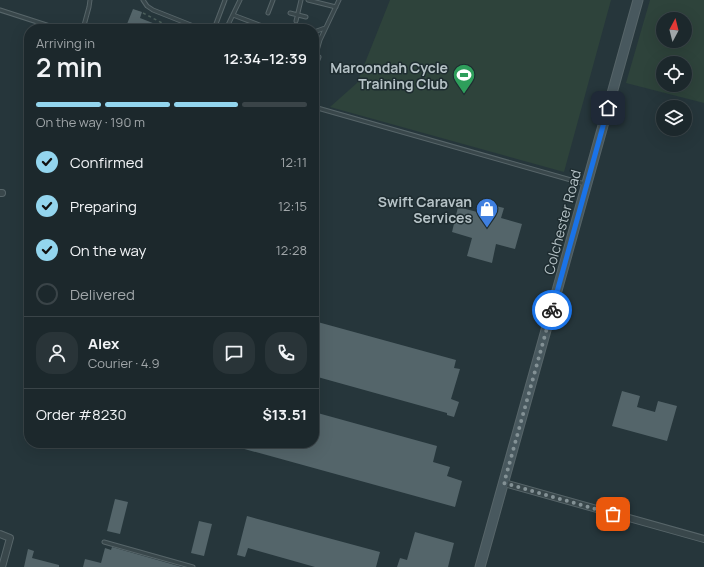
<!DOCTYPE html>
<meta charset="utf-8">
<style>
body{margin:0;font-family:Manrope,sans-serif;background:#293438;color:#f1f3f6;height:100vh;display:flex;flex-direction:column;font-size:15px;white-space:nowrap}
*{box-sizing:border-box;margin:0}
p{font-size:13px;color:#a0a6a9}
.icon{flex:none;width:22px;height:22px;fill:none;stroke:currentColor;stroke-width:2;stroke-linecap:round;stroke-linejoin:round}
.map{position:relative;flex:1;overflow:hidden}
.drawer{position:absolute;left:24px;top:24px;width:295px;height:424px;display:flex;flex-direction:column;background:#1c282c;border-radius:16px;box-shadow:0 4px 16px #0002,0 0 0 1px #3a4448}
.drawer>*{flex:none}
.needle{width:26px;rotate:7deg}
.controls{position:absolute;left:656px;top:12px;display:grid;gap:8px}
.controls a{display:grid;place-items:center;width:36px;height:36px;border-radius:50%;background:#1c282c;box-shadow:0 4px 16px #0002,0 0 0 1px #3a4448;font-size:20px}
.pin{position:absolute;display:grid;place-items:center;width:34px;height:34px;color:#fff;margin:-17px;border-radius:8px;box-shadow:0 2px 6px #0006}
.courier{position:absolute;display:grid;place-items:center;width:40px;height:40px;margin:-20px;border:3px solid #1a73e8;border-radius:50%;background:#fff;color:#222;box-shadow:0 1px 5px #0007}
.summary em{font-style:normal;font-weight:600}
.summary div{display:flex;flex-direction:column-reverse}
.summary{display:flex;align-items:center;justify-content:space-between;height:68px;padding:0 12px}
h1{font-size:26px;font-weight:600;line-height:30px}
.bar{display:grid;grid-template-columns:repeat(4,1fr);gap:6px 4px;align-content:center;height:48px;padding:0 12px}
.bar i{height:5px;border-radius:3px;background:#3a4448}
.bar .selected{background:#93d5ee}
.bar p{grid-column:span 4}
.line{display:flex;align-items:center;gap:10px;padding:0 12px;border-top:1px solid #3a4448}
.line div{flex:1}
.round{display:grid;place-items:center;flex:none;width:42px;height:42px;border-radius:16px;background:#293438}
ol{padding:0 12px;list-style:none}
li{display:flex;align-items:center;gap:12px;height:44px}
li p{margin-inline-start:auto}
li .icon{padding:4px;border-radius:50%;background:#93d5ee;color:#111;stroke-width:4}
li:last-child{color:#a0a6a9}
li i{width:22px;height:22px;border:2px solid #3a4448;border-radius:50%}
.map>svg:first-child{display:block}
</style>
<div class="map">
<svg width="704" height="567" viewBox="0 0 704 567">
<rect width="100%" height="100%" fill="#26363b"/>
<!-- green -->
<path fill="#2e433b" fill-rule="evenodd" d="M390 0H611L564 172 330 107 357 83Z
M650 0H704V103L626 83ZM663 19H685V41H663ZM663 63H685V85H663Z"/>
<!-- building -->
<path fill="#54656a" d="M133 9 142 12 140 18 168 29H125Z
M484 203 504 208 501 218 522 224 515 249 496 244 492 263 467 256 472 238 452 232 458 207 481 213Z
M314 321 456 360 454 368 460 369 451 399 459 402 454 417 447 415V413L314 376Z
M622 391 640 396 637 407 655 412 658 401 677 406 667 441 612 426Z
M314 412 437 446 433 462 450 467 447 476 462 481 455 507 230 445 231 443H314Z
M115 499 128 502 120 534 107 531Z
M247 516 380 552 376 567H315L248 548 245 557 237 555Z
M199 521 212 524 204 556 191 553Z
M415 532 454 543 448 567H397L400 558 407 560Z
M112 547 182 567H83L85 559 101 563 105 548 111 550Z
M28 549 34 551 32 558 59 565V567H24Z"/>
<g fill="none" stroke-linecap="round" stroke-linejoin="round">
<!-- service casing -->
<g stroke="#576569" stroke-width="5">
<path id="service" d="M143 0 147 6 153 10 201 29
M308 0 336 7
M0 10 59 29
M268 13 273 0
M290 13 306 17
M233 15 270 29
M296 21 301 0
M83 29 89 7 90 0
M214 29 225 0
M226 29 240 0
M314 32 325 28
M314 53 319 57 317 62 314 64
M316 54 320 40 339 0
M314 107 585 184
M104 542 193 567"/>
</g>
<!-- minor casing -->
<g stroke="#576569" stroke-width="8">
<path id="minor" d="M0 193H2
M504 483 704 539
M0 534 10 538 2 567"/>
</g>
<!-- secondary casing -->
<g stroke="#576569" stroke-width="11">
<path id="secondary" d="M480 567 638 0"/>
</g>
<!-- path -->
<path stroke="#4c5f5b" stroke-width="1.5" stroke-dasharray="3 3" stroke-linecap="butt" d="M143 13 166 25 168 29"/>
<!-- service -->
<use href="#service" stroke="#39474b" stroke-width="3"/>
<!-- minor -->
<use href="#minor" stroke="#39474b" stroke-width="6"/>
<!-- secondary -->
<use href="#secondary" stroke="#48585e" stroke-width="9"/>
</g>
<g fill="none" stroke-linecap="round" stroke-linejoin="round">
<!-- done -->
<path stroke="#839195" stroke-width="4" stroke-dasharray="0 7.2" d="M552 310 504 483 613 514"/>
<!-- route -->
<path stroke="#1a73e8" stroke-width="5" d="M552 310 608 108"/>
</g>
<!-- icons -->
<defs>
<g id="stadium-pin" transform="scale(1.15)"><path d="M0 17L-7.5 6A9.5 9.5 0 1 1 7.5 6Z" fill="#2e9e5b" stroke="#1e2c30"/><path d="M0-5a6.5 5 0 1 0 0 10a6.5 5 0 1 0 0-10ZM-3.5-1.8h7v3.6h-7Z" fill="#fff"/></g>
<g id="shop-pin" transform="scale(1.15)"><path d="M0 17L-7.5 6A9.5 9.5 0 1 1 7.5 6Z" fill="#3f7fe0" stroke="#1e2c30"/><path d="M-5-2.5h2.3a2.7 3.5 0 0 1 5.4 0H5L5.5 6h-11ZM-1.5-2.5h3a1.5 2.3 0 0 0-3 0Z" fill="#fff"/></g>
</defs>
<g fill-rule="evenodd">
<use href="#stadium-pin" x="464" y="75"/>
<use href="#shop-pin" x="487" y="209"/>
</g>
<g text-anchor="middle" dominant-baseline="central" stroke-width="3" stroke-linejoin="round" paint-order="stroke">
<!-- poi labels -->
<g font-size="14" font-weight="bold" fill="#b5c2c6" stroke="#1e2c30" text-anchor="end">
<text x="448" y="67">Maroondah Cycle<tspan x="448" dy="16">Training Club</tspan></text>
<text x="472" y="201">Swift Caravan<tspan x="472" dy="16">Services</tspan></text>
</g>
<!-- street labels -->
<g font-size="14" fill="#b5c2c6" stroke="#1e2c30">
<text transform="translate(562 222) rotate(-75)">Colchester Road</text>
</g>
</g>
</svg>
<div class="controls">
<a><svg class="needle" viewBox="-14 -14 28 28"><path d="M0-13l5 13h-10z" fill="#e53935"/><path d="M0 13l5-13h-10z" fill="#a0a6a9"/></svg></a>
<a><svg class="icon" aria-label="locate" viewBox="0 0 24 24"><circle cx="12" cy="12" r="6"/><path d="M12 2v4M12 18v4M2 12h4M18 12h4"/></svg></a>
<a><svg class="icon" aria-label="layers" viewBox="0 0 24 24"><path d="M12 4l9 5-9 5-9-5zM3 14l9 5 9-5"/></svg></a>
</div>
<div class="pin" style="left:613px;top:514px;background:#ea580c"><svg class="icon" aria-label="bag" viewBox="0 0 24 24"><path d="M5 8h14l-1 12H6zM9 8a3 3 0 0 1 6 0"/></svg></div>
<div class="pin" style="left:608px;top:108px;background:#1f2937"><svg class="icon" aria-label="home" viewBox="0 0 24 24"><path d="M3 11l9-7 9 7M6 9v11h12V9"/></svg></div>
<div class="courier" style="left:552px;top:310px"><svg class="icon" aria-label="bike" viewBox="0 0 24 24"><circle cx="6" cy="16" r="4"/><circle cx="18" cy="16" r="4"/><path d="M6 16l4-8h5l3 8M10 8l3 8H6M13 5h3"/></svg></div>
<section class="drawer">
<div class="summary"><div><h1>2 min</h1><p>Arriving in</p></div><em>12:34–12:39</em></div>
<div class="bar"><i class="selected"></i><i class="selected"></i><i class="selected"></i><i></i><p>On the way · 190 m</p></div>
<ol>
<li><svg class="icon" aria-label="check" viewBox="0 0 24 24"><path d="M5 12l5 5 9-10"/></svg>Confirmed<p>12:11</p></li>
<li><svg class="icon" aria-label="check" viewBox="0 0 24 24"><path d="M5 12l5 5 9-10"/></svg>Preparing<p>12:15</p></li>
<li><svg class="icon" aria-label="check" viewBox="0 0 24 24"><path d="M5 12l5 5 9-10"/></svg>On the way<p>12:28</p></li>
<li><i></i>Delivered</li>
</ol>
<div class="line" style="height:72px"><a class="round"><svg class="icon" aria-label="person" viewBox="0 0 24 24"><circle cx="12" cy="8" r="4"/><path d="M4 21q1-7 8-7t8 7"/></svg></a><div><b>Alex</b><p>Courier · 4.9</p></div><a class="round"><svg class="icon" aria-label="chat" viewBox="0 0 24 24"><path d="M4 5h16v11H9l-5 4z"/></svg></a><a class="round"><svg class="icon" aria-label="phone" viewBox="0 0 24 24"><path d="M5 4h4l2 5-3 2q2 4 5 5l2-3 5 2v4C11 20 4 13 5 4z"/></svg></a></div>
<div class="line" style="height:52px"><div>Order #8230</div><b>$13.51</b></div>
</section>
</div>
